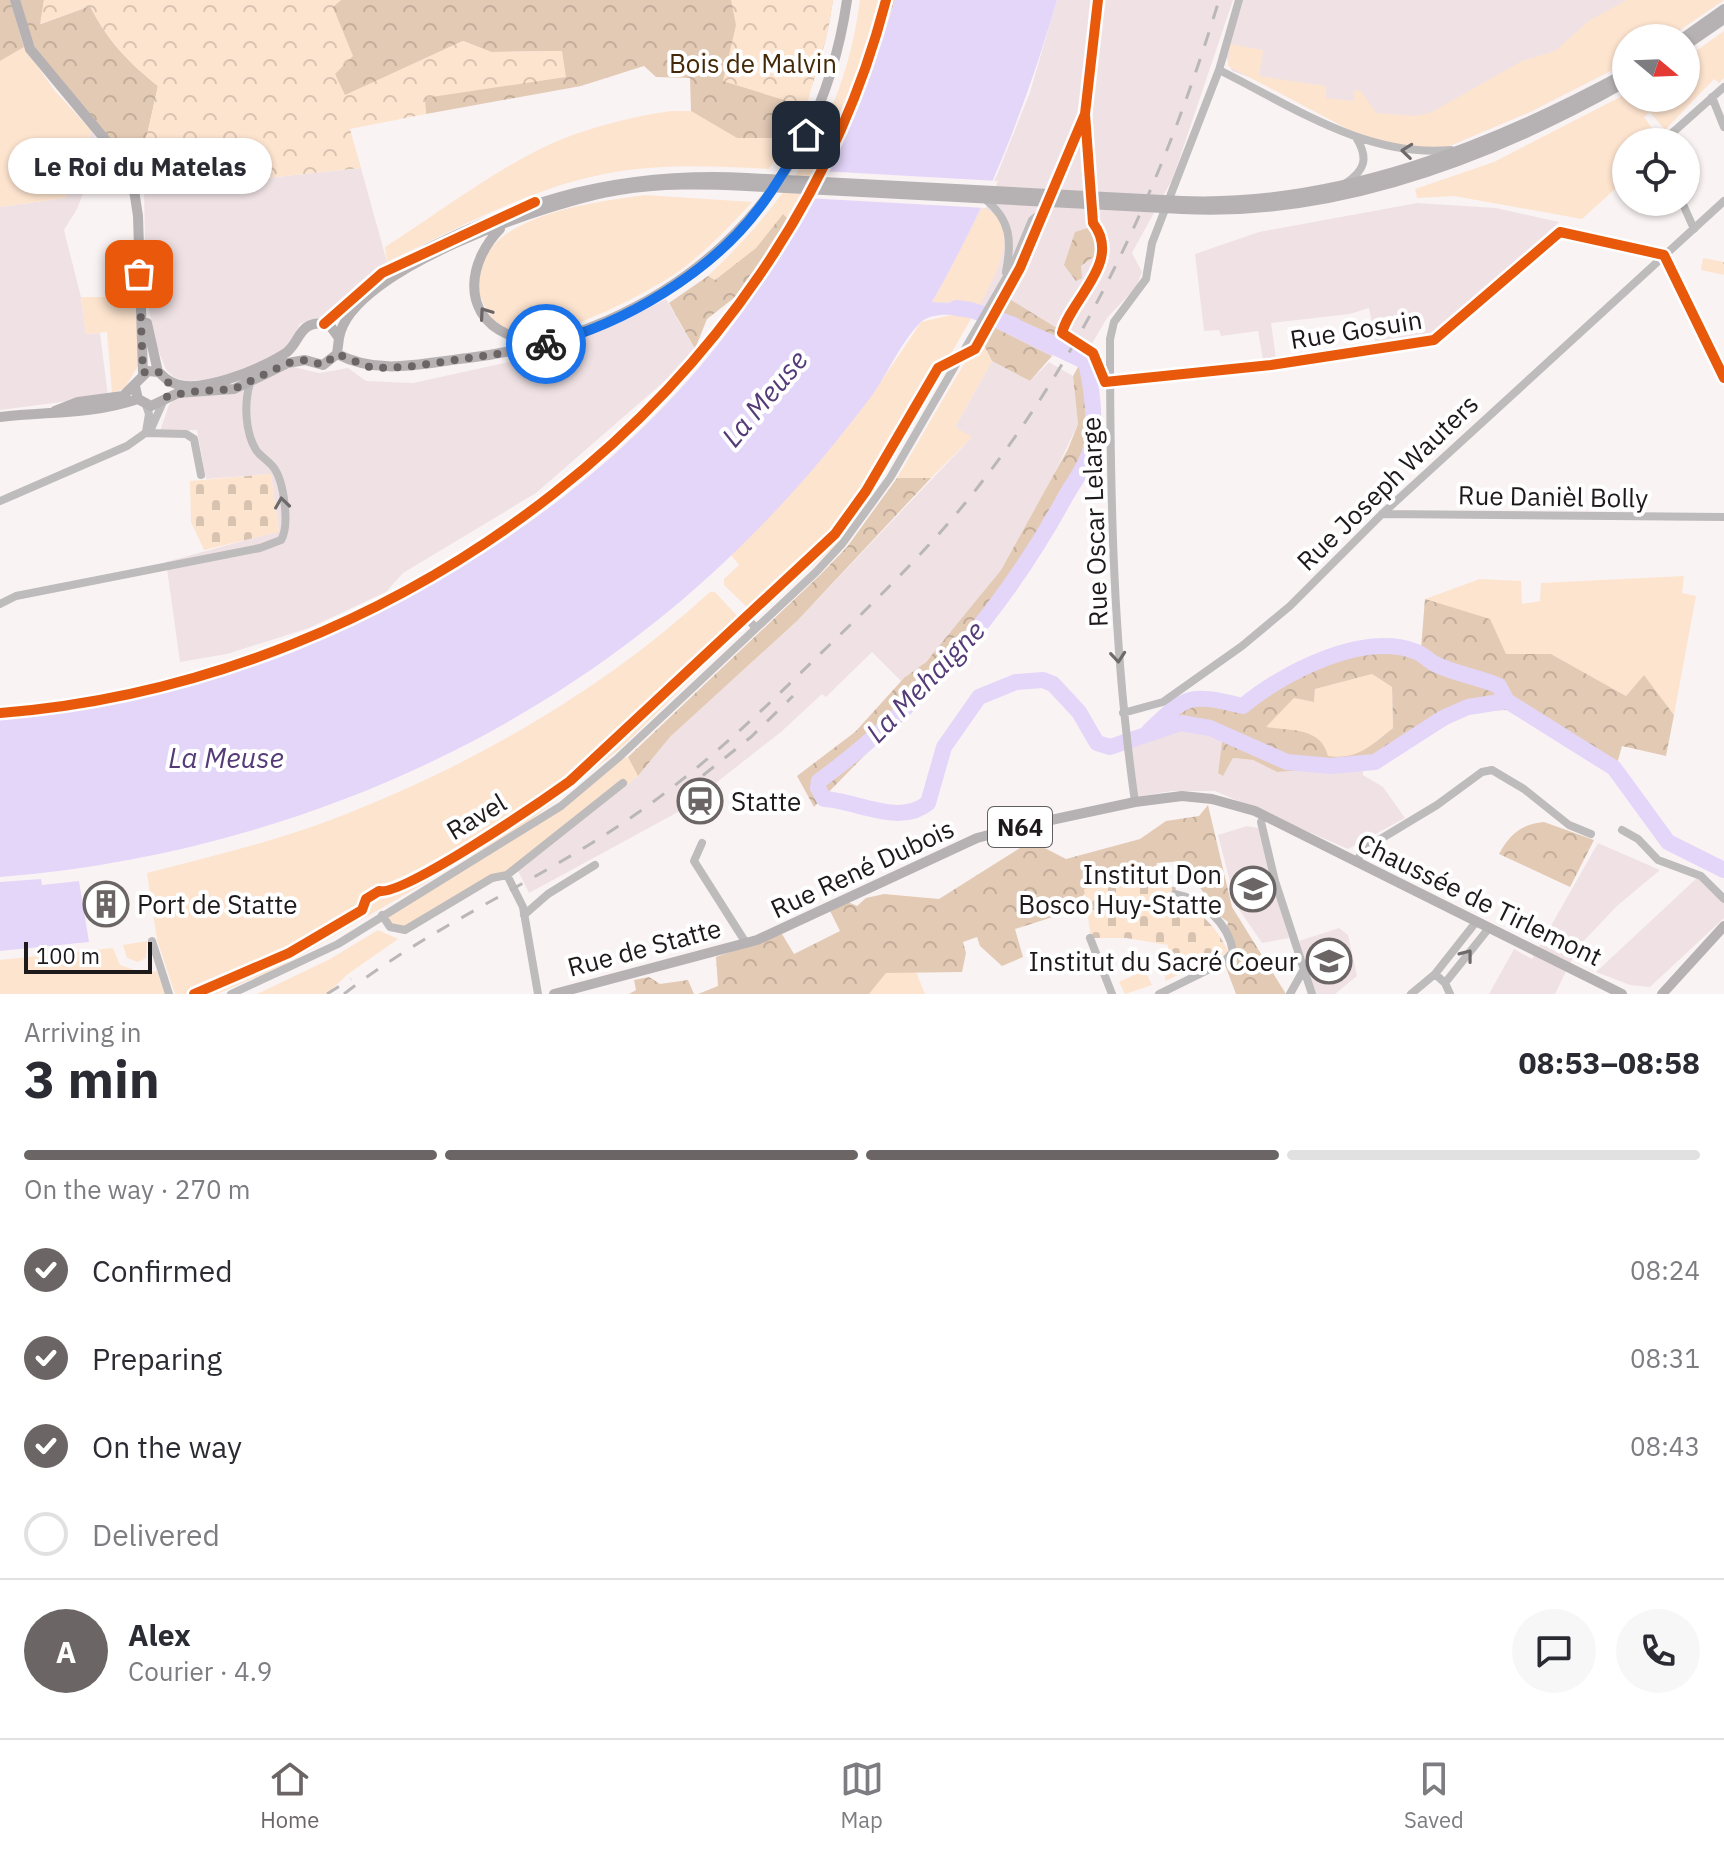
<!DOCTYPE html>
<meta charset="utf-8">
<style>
body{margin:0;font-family:"IBM Plex Sans",sans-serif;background:#f7f7f7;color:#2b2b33;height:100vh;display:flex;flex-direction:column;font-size:30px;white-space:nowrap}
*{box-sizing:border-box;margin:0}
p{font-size:26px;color:#7c7c81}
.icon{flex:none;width:44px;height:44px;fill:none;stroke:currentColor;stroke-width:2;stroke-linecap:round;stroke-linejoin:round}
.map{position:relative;height:994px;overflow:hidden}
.side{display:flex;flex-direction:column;background:#fff;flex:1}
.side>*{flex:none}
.needle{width:52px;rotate:109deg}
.buttons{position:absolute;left:1612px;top:24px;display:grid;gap:16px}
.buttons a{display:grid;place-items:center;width:88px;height:88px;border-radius:50%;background:#fff;box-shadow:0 2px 6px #0004;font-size:40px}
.scale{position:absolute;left:24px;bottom:20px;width:128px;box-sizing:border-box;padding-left:8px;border:4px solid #1e191a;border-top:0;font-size:22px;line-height:28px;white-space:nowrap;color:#1e191a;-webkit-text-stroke:6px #fff;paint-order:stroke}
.pin{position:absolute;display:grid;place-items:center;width:68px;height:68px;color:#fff;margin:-34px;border-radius:16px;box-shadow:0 4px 12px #0006}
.courier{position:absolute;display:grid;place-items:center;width:80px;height:80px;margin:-40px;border:6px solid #1a73e8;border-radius:50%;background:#fff;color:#222;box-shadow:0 2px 10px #0007}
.bubble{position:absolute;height:56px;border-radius:28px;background:#fff;box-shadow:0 2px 6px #0004;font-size:26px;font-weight:700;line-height:56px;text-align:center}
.head em{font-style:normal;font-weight:700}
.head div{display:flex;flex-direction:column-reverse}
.head{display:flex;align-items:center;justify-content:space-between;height:136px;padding:0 24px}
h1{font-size:52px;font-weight:700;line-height:60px}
.bar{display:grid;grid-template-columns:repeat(4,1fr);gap:12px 8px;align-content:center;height:96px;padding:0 24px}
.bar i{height:10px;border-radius:6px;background:#e1e1e2}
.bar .on{background:#6b6566}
.bar p{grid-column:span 4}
.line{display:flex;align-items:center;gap:20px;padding:0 24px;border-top:2px solid #e1e1e2}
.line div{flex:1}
.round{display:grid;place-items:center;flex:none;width:84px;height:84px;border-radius:42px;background:#f7f7f7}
ol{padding:0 24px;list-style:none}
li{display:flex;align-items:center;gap:24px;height:88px}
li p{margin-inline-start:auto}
li .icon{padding:8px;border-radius:50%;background:#6b6566;color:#fff;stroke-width:4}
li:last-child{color:#7c7c81}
li i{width:44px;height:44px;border:4px solid #e1e1e2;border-radius:50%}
.tabs{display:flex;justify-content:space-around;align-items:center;height:112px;border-top:2px solid #e1e1e2;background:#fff;font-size:22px;color:#7c7c81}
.tabs a{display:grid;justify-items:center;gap:4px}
.tabs .on{color:#6b6566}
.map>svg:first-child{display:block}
</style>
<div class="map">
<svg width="1724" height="994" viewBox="0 0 1724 994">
<defs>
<pattern id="forest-crowns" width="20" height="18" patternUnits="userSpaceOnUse" patternTransform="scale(2)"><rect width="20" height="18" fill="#e3cab5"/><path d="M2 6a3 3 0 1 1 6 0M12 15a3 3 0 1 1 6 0" fill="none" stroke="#c2ad9b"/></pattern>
<pattern id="cemetery-stones" width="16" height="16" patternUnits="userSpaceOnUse" patternTransform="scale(2)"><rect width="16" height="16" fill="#fde4cf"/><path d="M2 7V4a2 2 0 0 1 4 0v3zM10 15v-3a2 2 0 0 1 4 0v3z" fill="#d8c3b1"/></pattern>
<pattern id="park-crowns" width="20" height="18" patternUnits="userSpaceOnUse" patternTransform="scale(2)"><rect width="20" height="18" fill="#fde4cf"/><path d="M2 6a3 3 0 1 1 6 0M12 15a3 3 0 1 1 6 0" fill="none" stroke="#d8c3b1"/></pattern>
</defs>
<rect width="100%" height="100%" fill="#faf3f4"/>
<!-- built -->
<path fill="#f0e2e4" d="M1057 0H1233L1173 178 1132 253 1142 272 1136 287 1107 318 1090 347 1067 332 1062 339 979 306 932 303 997 175 1030 92Z
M1243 0H1724L1668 38H1626V63L1532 111 1447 147 1232 71 1226 57Z
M92 131 101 148 77 209 64 230 81 297 86 334 100 333 108 396 0 410V207L65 198Z
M361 168 387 262 356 285 329 315 300 324 287 348 249 369 227 378 188 381 175 378 166 370 155 342 146 292 144 191Z
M1417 203 1496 208 1559 222 1441 331 1431 335 1376 344 1369 308 1350 314 1271 323 1276 358 1263 360 1258 331 1221 336 1219 330 1204 331 1195 254 1259 232Z
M666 299 697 353 536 493 403 573 386 592 309 628 227 654 180 662 166 562 279 531 271 474 206 479 197 430 160 431 169 405 176 398 227 395 293 367 319 373 348 368 366 381 413 383 514 361 608 328Z
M992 361 1030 381 1049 362 1073 376 1078 424 1052 479 1001 570 939 648 912 675 904 678 903 683 872 652 826 697 822 694 781 732 680 811 529 893 517 869 638 776 670 737 798 620 971 438 955 427Z
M1181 723 1210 728 1224 735 1218 772 1223 775 1233 758 1253 760 1277 772 1363 767V775L1383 787 1405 818 1348 849 1215 791H1172L1135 797 1127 751 1147 733Z
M1247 826 1258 828 1260 834 1289 938 1262 943 1236 905 1218 835Z
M1598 843 1660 870 1617 906 1578 947 1555 994H1489L1514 949 1532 959Z
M1699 876 1724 904V918L1650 987 1630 985 1596 972Z
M1339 928 1348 935 1357 976 1335 994H1314L1299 941Z"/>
<!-- grass -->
<path fill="#fde4cf" d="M860 0H886C863 86 834 145 791 222L783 214 756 248 715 280 708 276C791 197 845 116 860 0Z
M1627 0H1724L1668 38H1626V63L1532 111 1447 147 1399 148 1359 135 1228 66 1230 44 1263 50 1259 76 1326 86V98L1353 101 1355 90 1361 91 1376 113 1416 116 1432 112 1522 61 1555 51 1590 20Z
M1724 31V78L1719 83 1714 79 1665 130 1650 112 1644 117 1656 134 1646 142H1626V179L1582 219 1454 196 1417 198 1415 189 1494 162 1626 94V98H1686V58Z
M24 47 55 91 92 131 65 198 0 207V61Z
M671 111H691L737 138H788L769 169C714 166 659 163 604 174 528 189 456 229 387 262L385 247C442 211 506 160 570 136 603 124 636 116 671 111Z
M645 195 752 202C731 225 710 247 686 266 657 289 555 342 518 335 499 331 488 315 481 298 477 290 479 282 480 274 487 214 597 202 645 195Z
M982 208C1028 221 992 282 979 306L954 301 932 303Z
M81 297H135L141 361 124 389 112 393 107 332 86 334Z
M956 314 972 317 860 513 835 546 758 614 753 613 724 585V579L739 565 731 555C804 485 866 407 921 322Z
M982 341 992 361 955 427 972 437 931 478H897L969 355 972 356Z
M1684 576 1682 593 1696 596 1674 715 1644 675 1626 696 1551 654H1506L1425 599 1480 579 1521 581 1522 604 1540 601 1541 583Z
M710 592H715L741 620 740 631 622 747 526 824 284 965 217 994H175L157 940 147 873C209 857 273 842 333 819 470 767 602 691 710 592Z
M1372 674 1392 687 1393 728C1380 738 1365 752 1350 757 1325 765 1287 738 1265 727L1294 698 1314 702 1315 689Z
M628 757 638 776 626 786 623 783 503 875 398 931 382 915 561 806 618 758Z
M378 930 398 939 348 974 327 994H257L330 959Z
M147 941 146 958 138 962 127 958 123 945Z
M113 948 120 965 143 973 157 971 165 994H0V960Z
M1145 970 1152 985 1125 994 1119 982Z
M916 972 925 994H869L886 973Z"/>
<!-- forest -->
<path fill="url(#forest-crowns)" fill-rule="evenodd" d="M0 0H10L24 47 0 61Z
M19 0H44L41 24 90 6C107 40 128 62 158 86L147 135 133 168C105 124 54 90 32 42 27 29 24 14 19 0Z
M341 0H833C826 49 812 95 788 138H737L691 111 690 78 656 77 644 66 581 86 426 114 424 98 562 51 491 52 463 41 344 96 335 74 332 7Z
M886 0H895L867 86 831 161 826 158C854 108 871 55 886 0Z
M783 214 791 222 743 291 707 319 695 349 669 303 708 276 715 280 756 248Z
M1101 224 1103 250 1081 266 1082 278 1076 281 1064 265 1075 232Z
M1006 297 1055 327H1069L1062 339 999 311Z
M992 326 1052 356 1030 381 992 361 982 341Z
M1082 360 1094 397V447L1057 518 988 623 958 660 814 807 797 776 855 732 904 678 926 662 1001 570 1068 449 1078 424 1073 376Z
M897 478H931L798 620 670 737 638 776 628 757 820 575 847 547Z
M1425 599 1490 619 1506 654H1551L1626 696 1644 675 1674 715 1666 756 1622 746 1617 764 1604 769 1507 710 1470 711 1381 765 1277 772 1253 760 1233 758 1223 776 1218 773 1223 735 1181 723 1147 733C1189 693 1188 696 1243 705 1264 667 1342 647 1383 644 1395 644 1409 647 1421 648ZM1372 674 1392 687 1393 728C1370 746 1358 760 1328 756 1321 727 1290 731 1266 727L1294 698 1314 702 1315 689Z
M1208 805 1232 907 1286 994H1236L1225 965 1231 957 1226 934 1228 922 1217 914 1183 861 1157 863 1151 885 1107 882 1083 895 1085 906 1081 908 1015 929 1023 957 1002 966 980 946 977 937 963 942 966 953 962 972 886 973 869 994H698L718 986 716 957 782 934 794 954 840 931 830 911 848 902 857 906 866 898 884 894 939 899 1023 846 1035 843 1066 859 1140 839 1166 821 1199 816Z
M1544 822 1594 840 1570 887 1499 854C1510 834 1522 824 1544 822Z
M649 977 660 984 688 980 694 994H629L636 990 634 980Z"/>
<!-- cemetery -->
<path fill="url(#cemetery-stones)" d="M271 474 279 532 204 550 191 522 190 481Z
M1107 882 1176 887 1174 903C1202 909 1216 928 1229 952L1165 981 1168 945 1126 938H1091L1084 889Z"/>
<!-- park -->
<path fill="url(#park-crowns)" d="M44 0H341L333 7 353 56 335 74 345 95 463 41 491 52 562 51 566 77 425 98 426 114 350 129 361 168 144 191 132 164 147 135 158 86C128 62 107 40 90 6L40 24Z
M731 0H833L828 31 806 107 723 81 736 25Z
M1703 258 1724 262V275L1701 270Z"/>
<!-- water -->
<path fill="#e4d6f9" d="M895 0H1057C1026 106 987 206 932 302L979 306 972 317C957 315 932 311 920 323 901 342 888 372 873 394 837 442 798 489 755 532 555 736 283 854 0 877V719C293 695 606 529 766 277 821 192 866 97 895 0Z
M999 311 1062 339 1052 356 992 326Z
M41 879 42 885 79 881 89 942 0 951V882Z"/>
<!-- pier -->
<path fill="#faf3f4" d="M821 171 998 181 986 208 806 198Z"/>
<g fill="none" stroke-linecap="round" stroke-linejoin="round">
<!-- river -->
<path stroke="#e4d6f9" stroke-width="16" d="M956 308 971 310 1014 325
M1038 339 1086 362C1092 390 1096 418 1091 447 1088 465 1071 485 1063 501 1003 610 919 708 819 781L818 788 824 799C855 800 899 827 928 803L944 747 979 697 1016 682 1043 680 1053 684 1079 712 1097 743 1110 747 1181 723 1210 728 1287 762 1331 766 1375 762 1443 718 1468 707 1507 701 1614 768 1668 842 1724 870
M1149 731C1188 693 1191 694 1243 706 1282 673 1362 632 1414 651 1422 653 1428 660 1435 664 1455 674 1479 677 1499 686L1507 701"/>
<!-- minor -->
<path stroke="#bdbbbc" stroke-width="8" d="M1219 70C1292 106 1366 158 1451 150
M1712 97 1724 127
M1662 142 1724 87
M1346 183C1364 171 1369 159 1357 139
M985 199C1011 220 1012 241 1006 272
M1682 202 1694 229
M1664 255 1724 378
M1110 383 1434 340 1560 232 1664 255
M146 432 149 414 146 405
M146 433 186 434 194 439 201 475
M0 501 127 446 151 429 163 402
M1382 514 1724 517
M0 604 16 596 260 548 281 540C290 526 284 482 274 468 269 461 261 457 256 450 245 432 244 403 250 383
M744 615 755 627
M1123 713 1163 702 1242 646 1290 606 1382 514 1724 201
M1135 802C1113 648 1110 494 1110 339L1114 322 1146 279 1152 243 1219 70 1239 0
M1264 816 1261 822 1275 881 1312 994
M1622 830 1638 839 1658 860 1701 876 1724 899
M702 843 694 861 746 943
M1356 862 1364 849 1437 805 1482 772 1492 770 1524 789 1569 825 1591 834
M507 875 623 783
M382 915 390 927 405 930 492 878 507 875 523 907 538 994
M524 915 548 894 595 865
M1090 938 1112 994
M152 941 169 994
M1435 974 1445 983 1450 994
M1445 983 1489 928
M231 994 338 944 561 806 618 758 816 572 842 544 890 478 1013 266 1032 220 1053 203
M1159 994 1222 963 1233 952C1229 924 1202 899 1175 894
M1290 994 1304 969
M1411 994 1435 974 1476 922"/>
<!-- major -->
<path stroke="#b6b2b4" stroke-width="10" d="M15 0 30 49 118 155 132 177 138 216 143 373
M1683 38 1724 9
M1686 45 1724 19
M1182 201C1337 207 1492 146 1626 73
M1182 209C1338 217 1493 157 1626 82
M500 229C470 259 459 312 507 334 520 340 536 337 551 341
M147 323 158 372
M324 324C347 310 360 285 384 272 502 205 611 171 747 178
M339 338C350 268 555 200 619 190 661 183 704 184 746 186
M337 354C380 376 422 363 468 358 669 333 818 204 847 0
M55 411 78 402 123 396 148 371 158 372C162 374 164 378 168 380 193 399 264 368 287 352 296 345 298 333 307 327 314 322 323 323 331 327L339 338 337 354 323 365 305 360 288 363 234 389 178 393 151 406 138 399 135 386
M0 417C50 411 90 415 138 399
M554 994 757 940 977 838 1023 826 1135 802 1182 796 1212 799 1255 811 1622 994
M1662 994 1724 926"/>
<!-- rail -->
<path stroke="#bab7b8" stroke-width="3" stroke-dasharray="14 14" stroke-linecap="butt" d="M681 793 751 737 793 696
M327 994 351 979
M344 994C434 924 542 880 636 814 701 769 760 713 817 657 874 602 933 546 981 483 1092 340 1167 172 1219 0"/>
<!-- major-bridge -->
<path stroke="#b6b2b4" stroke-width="10" d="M747 178 1182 201
M746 186 1182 209"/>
<!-- cycleway casing -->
<g stroke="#fff" stroke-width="15">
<path id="cycleway" d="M1085 114 1093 223C1123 262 1071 298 1062 333L1093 353 1105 382 1271 365 1434 340 1560 232 1664 255 1724 378
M324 324 382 273 535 202
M0 713C400 682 784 394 886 0
M194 994 289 953 362 910 366 899 379 891C404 896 542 801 570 781L835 534 866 491 938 368 975 349 1020 268 1085 114 1098 0"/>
</g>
<!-- cycleway -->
<use href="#cycleway" stroke="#e8590c" stroke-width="10"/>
</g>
<!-- one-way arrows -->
<defs><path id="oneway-chevron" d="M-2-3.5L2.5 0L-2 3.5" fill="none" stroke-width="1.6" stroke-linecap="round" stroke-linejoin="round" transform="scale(2)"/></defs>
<g stroke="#6e6a6b">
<use href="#oneway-chevron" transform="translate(1407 151) rotate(-174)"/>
<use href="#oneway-chevron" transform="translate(282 503) rotate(-98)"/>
<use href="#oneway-chevron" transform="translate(1118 657) rotate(85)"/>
<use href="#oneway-chevron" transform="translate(1467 955) rotate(-52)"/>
</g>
<use stroke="#6a6667" href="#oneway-chevron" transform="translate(485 313) rotate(-125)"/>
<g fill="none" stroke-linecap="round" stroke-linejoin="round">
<!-- done -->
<path stroke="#6b6566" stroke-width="8" stroke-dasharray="0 14.4" d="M139 274 143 373C155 368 166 373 169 385L167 397 188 392 234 389 288 363 305 360 323 365 337 354 372 368 406 367 512 352 546 344"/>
<!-- route -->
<path stroke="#1a73e8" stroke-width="10" d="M546 344C624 324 711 273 760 207 777 185 791 159 806 135"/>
</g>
<!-- icons -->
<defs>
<g id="station-ring" transform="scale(2.3)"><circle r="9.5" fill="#fff" stroke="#6b6566" stroke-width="1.5"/><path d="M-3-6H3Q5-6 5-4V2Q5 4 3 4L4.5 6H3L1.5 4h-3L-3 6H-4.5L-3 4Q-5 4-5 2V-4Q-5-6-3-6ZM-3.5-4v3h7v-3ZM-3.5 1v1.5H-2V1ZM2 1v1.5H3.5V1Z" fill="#6b6566"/></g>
<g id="school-ring" transform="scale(2.3)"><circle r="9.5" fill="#fff" stroke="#6b6566" stroke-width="1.5"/><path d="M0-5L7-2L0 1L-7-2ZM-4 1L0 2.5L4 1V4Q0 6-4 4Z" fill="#6b6566"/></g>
<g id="building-ring" transform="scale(2.3)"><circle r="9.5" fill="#fff" stroke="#6b6566" stroke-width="1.5"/><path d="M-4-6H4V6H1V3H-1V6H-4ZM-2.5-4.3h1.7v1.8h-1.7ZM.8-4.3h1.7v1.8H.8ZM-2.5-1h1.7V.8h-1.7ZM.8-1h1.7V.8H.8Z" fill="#6b6566"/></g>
</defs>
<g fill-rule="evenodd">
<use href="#station-ring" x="700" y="801"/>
<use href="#school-ring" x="1253" y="889"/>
<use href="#building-ring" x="106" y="904"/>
<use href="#school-ring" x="1329" y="961"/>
</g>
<g text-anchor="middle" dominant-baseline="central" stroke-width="8" stroke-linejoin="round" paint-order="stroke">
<!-- shield labels -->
<rect fill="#fff" stroke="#625e5f" stroke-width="2" x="988" y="807" width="64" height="40" rx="6"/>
<g font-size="24" font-weight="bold" fill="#1e191a">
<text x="1020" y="827">N64</text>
</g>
<!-- park labels -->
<g font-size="26" fill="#442908" stroke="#fff">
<text x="753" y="63">Bois de Malvin</text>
</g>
<!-- street labels -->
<g font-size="26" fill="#1e191a" stroke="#fff">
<text transform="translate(1356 329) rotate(-9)">Rue Gosuin</text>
<text transform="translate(1387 482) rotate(-44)">Rue Joseph Wauters</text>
<text transform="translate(1553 496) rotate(1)">Rue Danièl Bolly</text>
<text transform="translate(1094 522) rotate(-92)">Rue Oscar Lelarge</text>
<text transform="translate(476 816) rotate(-31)">Ravel</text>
<text transform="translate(862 868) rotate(-25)">Rue René Dubois</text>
<text transform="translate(1480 899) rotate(26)">Chaussée de Tirlemont</text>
<text transform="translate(644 947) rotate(-15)">Rue de Statte</text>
</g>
<!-- poi labels -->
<g font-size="26" fill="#1e191a" stroke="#fff" text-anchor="start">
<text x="731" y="801">Statte</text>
<text x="1222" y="874" text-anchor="end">Institut Don<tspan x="1222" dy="30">Bosco Huy-Statte</tspan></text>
<text x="137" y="904">Port de Statte</text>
<text x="1298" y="961" text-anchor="end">Institut du Sacré Coeur</text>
</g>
<!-- water labels -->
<g font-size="28" font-style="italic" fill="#543a77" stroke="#fff">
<text transform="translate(764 398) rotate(-50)">La Meuse</text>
<text transform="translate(925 681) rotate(-46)">La Mehaigne</text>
<text x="226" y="757">La Meuse</text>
</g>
</g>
</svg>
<div class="buttons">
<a><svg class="needle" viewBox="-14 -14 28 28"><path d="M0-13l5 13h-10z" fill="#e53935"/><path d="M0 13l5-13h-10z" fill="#7c7c81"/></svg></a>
<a><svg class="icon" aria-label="locate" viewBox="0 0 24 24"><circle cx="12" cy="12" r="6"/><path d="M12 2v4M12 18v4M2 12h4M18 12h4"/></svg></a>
</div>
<div class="scale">100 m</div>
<div class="pin" style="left:139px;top:274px;background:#ea580c"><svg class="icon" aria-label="bag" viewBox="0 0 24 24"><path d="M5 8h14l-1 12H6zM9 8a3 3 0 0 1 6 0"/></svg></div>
<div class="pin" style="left:806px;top:135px;background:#1f2937"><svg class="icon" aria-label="home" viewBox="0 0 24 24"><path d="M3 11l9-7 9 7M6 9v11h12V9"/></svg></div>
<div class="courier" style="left:546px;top:344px"><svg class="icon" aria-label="bike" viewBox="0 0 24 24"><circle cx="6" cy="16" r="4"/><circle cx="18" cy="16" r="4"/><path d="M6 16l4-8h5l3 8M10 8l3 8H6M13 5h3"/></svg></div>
<div class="bubble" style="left:8px;top:138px;width:264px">Le Roi du Matelas</div>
</div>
<section class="side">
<div class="head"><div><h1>3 min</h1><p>Arriving in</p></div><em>08:53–08:58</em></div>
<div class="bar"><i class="on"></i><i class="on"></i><i class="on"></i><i></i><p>On the way · 270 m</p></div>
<ol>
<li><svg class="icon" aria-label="check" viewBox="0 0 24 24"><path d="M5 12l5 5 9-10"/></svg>Confirmed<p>08:24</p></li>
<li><svg class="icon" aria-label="check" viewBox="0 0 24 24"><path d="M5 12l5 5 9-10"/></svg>Preparing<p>08:31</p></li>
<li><svg class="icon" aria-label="check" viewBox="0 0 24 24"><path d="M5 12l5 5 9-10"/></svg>On the way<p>08:43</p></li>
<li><i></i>Delivered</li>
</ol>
<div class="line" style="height:144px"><b class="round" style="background:#6b6566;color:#fff">A</b><div><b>Alex</b><p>Courier · 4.9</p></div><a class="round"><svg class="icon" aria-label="chat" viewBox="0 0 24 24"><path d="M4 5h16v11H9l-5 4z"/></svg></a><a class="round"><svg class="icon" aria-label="phone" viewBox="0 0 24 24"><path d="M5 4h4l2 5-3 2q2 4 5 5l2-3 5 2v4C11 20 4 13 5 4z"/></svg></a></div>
</section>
<nav class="tabs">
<a class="on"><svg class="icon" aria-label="home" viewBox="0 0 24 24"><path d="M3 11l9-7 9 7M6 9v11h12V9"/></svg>Home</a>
<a><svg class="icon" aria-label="map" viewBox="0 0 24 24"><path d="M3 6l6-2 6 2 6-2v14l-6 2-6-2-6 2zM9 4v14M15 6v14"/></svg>Map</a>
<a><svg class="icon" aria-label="saved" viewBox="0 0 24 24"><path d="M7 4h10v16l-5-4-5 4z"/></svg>Saved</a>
</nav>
